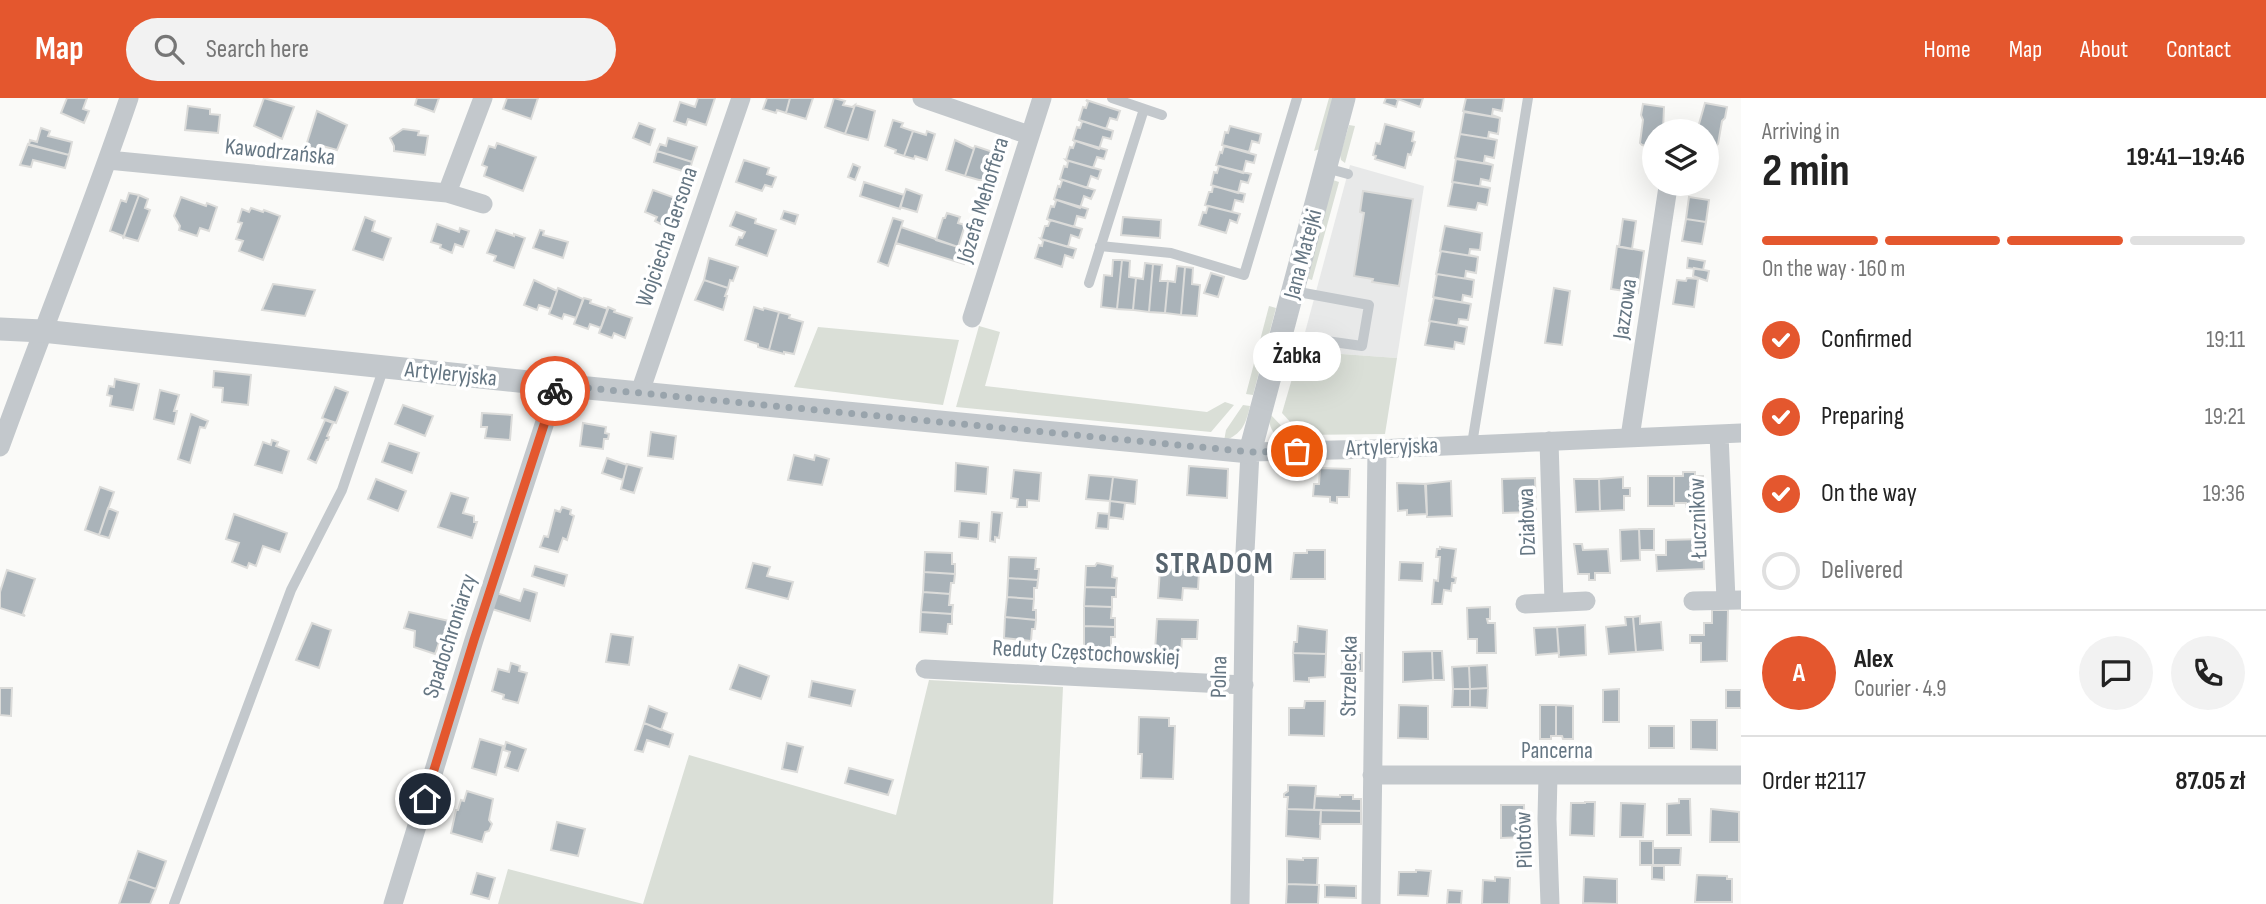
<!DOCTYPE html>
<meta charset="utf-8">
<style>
body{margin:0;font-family:"Sofia Sans Condensed",sans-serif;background:#f2f2f2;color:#222;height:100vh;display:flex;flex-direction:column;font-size:26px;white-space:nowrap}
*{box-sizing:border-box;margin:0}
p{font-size:23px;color:#767676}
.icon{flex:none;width:38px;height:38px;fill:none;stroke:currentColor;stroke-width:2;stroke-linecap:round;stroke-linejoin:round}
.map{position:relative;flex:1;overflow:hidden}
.details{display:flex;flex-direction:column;background:#fff;width:525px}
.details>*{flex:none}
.tools{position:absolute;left:1642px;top:21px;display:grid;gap:14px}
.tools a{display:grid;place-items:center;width:77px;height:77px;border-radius:50%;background:#fff;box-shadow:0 7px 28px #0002;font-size:35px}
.pin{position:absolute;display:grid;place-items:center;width:60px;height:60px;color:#fff;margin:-30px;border:4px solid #fff;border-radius:50%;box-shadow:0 2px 7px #0007}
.courier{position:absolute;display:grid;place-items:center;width:70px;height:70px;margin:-35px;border:5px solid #e4572e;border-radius:50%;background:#fff;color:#222;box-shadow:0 2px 9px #0007}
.bubble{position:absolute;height:49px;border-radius:24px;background:#fff;box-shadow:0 7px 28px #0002;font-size:23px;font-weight:700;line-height:49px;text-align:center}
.headline em{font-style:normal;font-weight:700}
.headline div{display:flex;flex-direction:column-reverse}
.headline{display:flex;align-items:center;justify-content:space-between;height:119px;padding:0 21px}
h1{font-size:46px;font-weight:700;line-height:52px}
.bar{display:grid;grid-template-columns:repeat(4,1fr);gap:10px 7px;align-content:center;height:84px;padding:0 21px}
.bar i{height:9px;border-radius:5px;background:#e0e0e0}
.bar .current{background:#e4572e}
.bar p{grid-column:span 4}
.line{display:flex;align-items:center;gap:18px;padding:0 21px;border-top:2px solid #e0e0e0}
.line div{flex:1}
.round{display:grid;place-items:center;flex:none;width:74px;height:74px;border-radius:37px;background:#f2f2f2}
ol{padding:0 21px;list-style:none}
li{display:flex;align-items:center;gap:21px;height:77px}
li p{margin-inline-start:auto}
li .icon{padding:7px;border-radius:50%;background:#e4572e;color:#fff;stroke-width:4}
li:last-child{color:#767676}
li i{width:38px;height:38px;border:4px solid #e0e0e0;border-radius:50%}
header{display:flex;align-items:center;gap:42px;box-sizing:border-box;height:98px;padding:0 35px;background:#e4572e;color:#fff}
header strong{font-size:33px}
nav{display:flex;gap:38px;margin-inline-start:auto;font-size:24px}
.search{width:490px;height:63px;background:#f2f2f2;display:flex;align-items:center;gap:18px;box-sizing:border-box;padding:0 24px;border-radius:38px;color:#767676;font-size:26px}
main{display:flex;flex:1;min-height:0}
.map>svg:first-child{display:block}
</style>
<header>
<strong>Map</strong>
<div class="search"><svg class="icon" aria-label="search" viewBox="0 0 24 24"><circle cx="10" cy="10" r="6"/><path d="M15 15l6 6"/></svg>Search here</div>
<nav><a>Home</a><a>Map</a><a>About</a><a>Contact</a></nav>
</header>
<main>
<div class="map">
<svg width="1741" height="806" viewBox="0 0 1741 806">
<rect width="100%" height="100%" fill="#fafaf8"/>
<!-- built -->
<path fill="#e8e9e9" d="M1350 67 1424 88 1397 260 1300 253Z"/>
<!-- green -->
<path fill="#dadfd7" d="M1329 0H1335L1320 51 1314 53Z
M1349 27 1355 28 1345 65 1341 62 1340 57Z
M1333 82 1339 84 1312 182 1306 180Z
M1269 208 1276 210 1253 297 1246 296Z
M979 228 1000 234 985 288 1207 314 1225 304 1234 307 1211 334 956 309Z
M818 229 959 242 943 307 794 289Z
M1300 253 1397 260 1385 336 1302 337 1282 315Z
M1243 307 1250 308C1246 326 1242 336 1224 343L1226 332Z
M1268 314 1293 340 1292 345C1275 340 1269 333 1268 314Z
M929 582 1063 589 1053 806H498L508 771 643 806 689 657 896 717Z"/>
<!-- building -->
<path fill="#aab3b9" stroke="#dcdcda" stroke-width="2" d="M67 0H87L83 11 89 13 84 25 61 15Z
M264 0 294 9 282 41 254 28Z
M417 0H439L434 14 415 7Z
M507 0H538L531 21 503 11Z
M698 0H715L706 27 688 21 686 27 674 23 680 4 695 9Z
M767 0H790L786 15 777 12 776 15 763 11Z
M790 0H813L806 21 786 15Z
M834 0 845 3 843 7 852 9 855 7 845 36 825 29Z
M1386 0H1395L1398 2 1396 9 1384 5Z
M1395 0H1423L1420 9Z
M1466 0H1504L1502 13 1493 11 1492 17 1500 20 1463 13Z
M1086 2 1120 13 1117 22 1110 20 1106 31 1079 22 1083 9 1086 10 1088 4Z
M1705 5 1727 9 1725 20 1722 23 1718 46 1715 48 1706 46V33H1697Z
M1643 6 1664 9 1663 33H1654V49L1642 47 1640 45 1643 22 1641 17Z
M855 7 875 13 868 42 845 36Z
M188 8 210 11V16L220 17 218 35 185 32Z
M317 13 347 27 337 52 319 47 317 52 306 48Z
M1464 14 1500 20 1498 36 1489 34 1488 40 1497 42 1460 36Z
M893 22 903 25 901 29 913 33 904 58 895 55 896 52 885 48Z
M1079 22 1113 33 1111 41 1103 39 1099 51 1073 42 1077 29 1080 30 1082 24Z
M639 25 655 31 650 47 633 40Z
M1385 26 1414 34 1412 43 1415 44 1411 57 1408 56 1405 70 1375 61 1376 58 1373 57 1376 45 1380 46Z
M1230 28 1261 36 1259 45 1252 43 1249 54 1222 47 1225 34 1228 35Z
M41 30 50 33 48 38 72 44 69 57 29 47 30 42 37 44Z
M403 31 419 33 418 37 428 38 425 57 394 53V48L390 40Z
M913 33 926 37 927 33 935 36 927 62 915 58 914 61 904 58Z
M1460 36 1497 42 1494 60 1485 58 1484 64 1493 67 1455 60Z
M668 40 697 49 692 64 657 53 660 46 666 48Z
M955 42 974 51 965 78 946 72Z
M1073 42 1107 52 1104 61 1097 59 1093 70 1066 62 1070 49 1073 50 1075 44Z
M497 45 536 59 523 93 484 78 487 69 482 67 489 48 495 50Z
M28 46 69 57 65 70 33 62 31 69 20 67Z
M975 48 996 55 985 82H979L965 78Z
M1224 48 1256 57 1254 65 1246 63 1243 75 1216 67 1220 54 1222 55Z
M657 53 692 64 689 75 654 64Z
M1456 61 1493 67 1490 83 1481 81 1480 88 1490 90 1452 84Z
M744 62 769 70 767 76 776 79 772 89 765 87 762 93 736 84Z
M1066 62 1101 72 1098 81 1091 78 1087 90 1060 81 1064 68 1067 69 1068 64Z
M853 66 860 69 855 82 848 79Z
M1219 68 1251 76 1248 85 1241 83 1238 95 1211 87 1214 74 1217 75Z
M1060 81 1095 92 1091 101 1084 98 1080 110 1054 101 1058 88 1060 89 1062 83Z
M864 84 904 97 900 111 860 98Z
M1453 84 1490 90 1487 107 1478 105 1476 112 1448 108Z
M1213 88 1245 96 1243 104 1235 102 1232 114 1205 107 1209 94H1212Z
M906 91 922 97 917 114 900 109Z
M653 92 678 101 671 124 663 121 661 126 655 123 657 119 645 114Z
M1363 93 1413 101 1399 188 1372 184 1373 181 1354 178 1364 115 1360 114Z
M129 95 139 97 123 140V138L110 133 121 102 126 104Z
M139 97 148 101 145 110 150 112 138 143 124 139 123 141Z
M181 99 206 108 207 105 217 109 209 133 200 130 197 138 179 132 180 128 174 118Z
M1689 99 1709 102 1706 124 1686 121Z
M1054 101 1088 111 1085 120 1077 118 1074 129 1047 121 1051 108 1054 109 1056 103Z
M1208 108 1240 116 1237 125 1230 122 1226 135 1199 127 1203 114 1206 115Z
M251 110 263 114 264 112 280 118 263 162 239 153 243 143 236 141 242 125 238 124 242 111 249 114Z
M784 113 798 117 795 126 781 121Z
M736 114 756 121 755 125 776 132 767 158 736 147 739 139 742 140 745 134 730 128Z
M947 115 960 119 958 125 965 127 958 149 936 142 943 120H945Z
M365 119 375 123 372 133 391 140 383 162 353 152Z
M1123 119 1161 122 1160 140 1121 137Z
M893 120 903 123 888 168 878 164Z
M1047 121 1082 131 1079 140 1071 137 1068 149 1041 141 1045 128H1048L1050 123Z
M1623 121 1636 123 1632 151 1619 149Z
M1686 121 1706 124 1702 146 1682 143Z
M437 126 459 134 460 130 469 133 463 149 455 146 452 155 440 150 441 147 431 144Z
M1445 128 1482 135 1480 152 1470 151 1469 157 1478 159 1440 153Z
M901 129 958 149 959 147 966 149 964 166 896 145Z
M496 132 514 138V136L525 140 514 170 494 163 496 158 487 155Z
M540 132 544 133 543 137 568 144 563 160 533 150Z
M1041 141 1076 151 1073 160 1065 157 1062 169 1035 160 1039 147 1042 148 1043 143Z
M1617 148 1644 153 1638 195 1611 191Z
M1441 153 1478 159 1476 175 1466 173 1465 180 1474 182 1436 176Z
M709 160 738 169 733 183 730 182 728 190 704 182Z
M1688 160 1705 163 1703 172 1687 170Z
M1113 162H1122L1117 211 1101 209 1104 177 1112 178Z
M1122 162 1130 163 1129 179 1136 180 1133 212 1117 211Z
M1145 165 1153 166 1149 214 1133 212 1136 180 1143 181Z
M1153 166 1162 167 1160 183H1168L1165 215 1149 214Z
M1177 168 1185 169 1181 217 1165 215 1168 183 1175 184Z
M1185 169 1193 170 1192 186 1200 187 1197 218 1181 217Z
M1694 170 1709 173 1707 183 1693 178Z
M1211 175 1224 179 1218 199 1204 195Z
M1437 176 1474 182 1472 199 1463 197 1462 204 1471 206 1433 199Z
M1687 180 1698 181 1694 209 1673 206 1677 182 1686 183Z
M534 182 557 193 551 211 539 207 537 212 524 207Z
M704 182 728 190 725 198H727L723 212 695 202Z
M273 186 315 192 305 218 262 212Z
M558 190 583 201 576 220 564 216 562 221 549 216Z
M1554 190 1570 193 1562 247 1545 245Z
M584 200 591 202 590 205 608 211 601 230 590 226 588 231 574 226Z
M1434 200 1471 206 1468 222 1459 221 1458 227 1467 229 1429 223Z
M608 209 615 212 614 214 632 220 625 240 614 235 612 240 599 235Z
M754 209 763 212 764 210 779 214 769 252 758 249V246L745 242Z
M779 214 790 217 789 220 803 224 794 256 784 254V256L769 252Z
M1430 223 1467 229 1464 246 1455 244 1454 251 1425 247Z
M214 273 251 277 248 307 222 304 223 290 213 289Z
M115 281 139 286 133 312 110 308 112 298 107 297 109 288 114 289Z
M335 289 348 294 336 325 322 320Z
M160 292 179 297 174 313H177L174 326 154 321Z
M403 307 433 318 425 338 395 326Z
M482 315 512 317 510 342 485 340 487 329H481Z
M191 316 208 323 205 330 200 329 190 365 178 361Z
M325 322 333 325 327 338 329 339 328 342H326L316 365 308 361Z
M583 325 606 329 605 335 609 336 608 341H604L603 351 580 348Z
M651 334 676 338 673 361 648 358Z
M272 342 278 344 276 348 289 353 282 375 255 367 263 344 271 347Z
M389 345 419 355 412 375 382 364Z
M794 357 814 362 815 357 829 361 822 387 788 382Z
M607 360 627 367 623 382 602 375Z
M956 365 988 369 986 396 955 393Z
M627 366 642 370 634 395 621 391Z
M1189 368 1228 371 1227 400 1187 397Z
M1320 370 1350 371 1349 399H1337V405L1330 404V399L1313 398 1314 386H1319Z
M1014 372 1041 375 1039 403 1027 402V409H1017L1018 401 1011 400Z
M1683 374H1695V378H1703V405H1695V409H1686V405H1674V378H1683Z
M1089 377 1113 379 1110 403 1086 401Z
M1648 378H1674V408H1648Z
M1113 379 1137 382 1135 406 1110 403Z
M1623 379V390H1630V398H1624V412L1600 413 1599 381Z
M1535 380 1536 414 1503 415 1502 381Z
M376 381 406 393 398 413 368 401Z
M1574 381H1599L1600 413 1576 414Z
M1451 383 1452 418 1427 419 1425 386Z
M1397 385 1426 386 1427 416 1407 417V412L1398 413Z
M100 389 114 394 99 437 85 432Z
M451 395 468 400 463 415 474 418V424H477L472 440 438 429Z
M1110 403 1125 405 1123 421 1109 419Z
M562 409 571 412 570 416 574 418 567 442 563 440 558 454 540 449 544 438 548 439 555 412 560 414Z
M108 410 118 414 109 440 99 437Z
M992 414 1002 415 999 440 995 439V444L990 443Z
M1098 415 1109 416 1108 431 1096 430Z
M234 416 287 435 280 454 263 448 256 468 249 465 247 470 232 464 239 445 226 441Z
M960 423 979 425 978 441 959 439Z
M1639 431 1640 462 1621 463 1620 432Z
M1639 431H1654V452H1640Z
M1703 441 1704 471 1657 473 1656 457H1666V442Z
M1574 446H1582L1583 452 1608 451 1610 475H1595V482H1589V476H1578Z
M1440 449 1456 451 1452 479 1456 480 1455 485H1452L1451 493 1444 492 1442 506H1432L1434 482 1438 483 1440 459H1436L1437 451H1440Z
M1307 452H1325V481H1291L1294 455H1307Z
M925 454 952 455V466H955V476L924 474Z
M1009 459 1036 460 1035 471H1039L1038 482 1008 480Z
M1400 464 1423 465 1422 483 1399 482Z
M753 465 770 469 767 478 793 484 788 501 746 490Z
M1097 465 1113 468 1112 479 1117 480 1116 490 1085 489 1086 468H1095Z
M535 468 567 477 564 488 532 478Z
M1160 471 1199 473 1198 491 1183 490 1182 502 1158 500Z
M7 472 35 481 23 516 25 518 0 510V494Z
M924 474 955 476 954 485H951L950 496 923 494Z
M1008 480 1038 482 1037 490H1034V501L1007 499Z
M1085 489 1116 490V499H1112V509L1084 508Z
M524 491 537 495 530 523 489 510 494 494 520 503Z
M923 494 950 496 949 507H953L952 516 921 514Z
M1007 499 1034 501 1033 512H1036V522L1005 519Z
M1084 508 1112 509 1111 520H1115V529L1084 528Z
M1490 509V521H1487L1488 525H1495L1496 555H1477V541H1468L1467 510Z
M1712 512H1728L1727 563 1701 564V545H1690V537H1704V525H1712Z
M409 514 449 523 444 540 441 539 435 556 414 549 415 533 404 530Z
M921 514 952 516V526H948L947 536 920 534Z
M1640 518V526L1661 524 1663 552 1636 554 1633 519Z
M1005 519 1036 522 1035 531H1032L1031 543 1004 540Z
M1625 519H1633L1636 554 1609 556 1606 529 1626 527Z
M1157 521 1198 522 1197 541H1182L1181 554 1155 553Z
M312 525 331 532 319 570 296 562Z
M1585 527 1586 557 1559 559 1557 529Z
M1084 528 1115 529V539H1111V551L1102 550 1096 553 1093 550H1084Z
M1298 528 1327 532 1326 556 1293 555 1294 544H1297Z
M1557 529 1559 555 1536 557 1534 530Z
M611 536 633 539 629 567 606 564Z
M1432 553H1442L1444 582H1433Z
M1432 553 1433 582 1403 584V554Z
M1293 555 1326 556 1325 579 1309 580V584L1294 583Z
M1343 555H1362V573H1342Z
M511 565 520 568 519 573 527 575 518 605 503 601 504 597 492 593 498 571 509 574Z
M739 567 769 578 761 601 730 591Z
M1487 567 1488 590 1470 591 1469 568Z
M1469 568 1470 591H1453L1452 569Z
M812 583 855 592 851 608 809 599Z
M0 590H12L11 618 0 617Z
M1488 590 1487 610 1470 609V591Z
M1453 591H1470V609H1452Z
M1619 591V624H1603V592Z
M1726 592H1741V610H1726Z
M1305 603H1325L1324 638 1289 637V610H1304Z
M1399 607 1428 608V641L1398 640Z
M1540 607H1556V638H1551V641H1540Z
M1556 607 1573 608V641H1563L1562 638H1556Z
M649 608 667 615 661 632 644 625Z
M1139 619 1169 620V628H1175L1173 681 1141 680 1142 656H1138Z
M1691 622H1717V652L1691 651Z
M644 625 673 636 669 649 647 642 643 654 635 652Z
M1649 628H1674V650H1649Z
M480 641 503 648 496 677 472 670Z
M506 644 526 651 518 673 505 669 510 654 504 652Z
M787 645 803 649 797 674 782 671Z
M849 670 893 682 888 697 845 685Z
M1288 687 1316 688 1314 712 1287 711 1288 699H1284V696L1288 693Z
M467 693 493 701 489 722 492 726 489 733 485 734 482 744 451 735 456 712H458L461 702 464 703Z
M1340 697H1353V701H1361V713L1314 712 1315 698 1340 699Z
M1679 701H1690L1691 737H1667V706L1679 705Z
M1585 704H1595L1594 738 1570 737 1571 705H1585Z
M1621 705 1645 706 1643 739H1620Z
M1501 707H1524L1525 739 1501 740Z
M1287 711 1321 712 1320 741 1286 738Z
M1711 711 1739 714V744H1710Z
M1321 712 1361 713V726H1320Z
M557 724 585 731 578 758 551 752Z
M1640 743H1653V767H1640Z
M1653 750H1681L1680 767H1653Z
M138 753 166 763 156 791 128 781Z
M1303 760H1318L1317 787 1287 786V761L1303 762Z
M1652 768H1664V782L1652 781Z
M1416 772 1431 773 1428 798 1398 797 1399 774H1416Z
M477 775 495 780 489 801 471 796Z
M1697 777 1727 778V781H1732V804H1695Z
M1495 779 1510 780 1509 806H1482L1483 782 1495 783Z
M1584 779 1617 781V806L1583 805Z
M128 781 156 791 150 806H119Z
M1287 786 1319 787 1318 806H1286Z
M1325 787 1356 788V800L1325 799Z
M1448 792 1462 793 1461 806H1447Z"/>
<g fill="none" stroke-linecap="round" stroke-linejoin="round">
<!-- service -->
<path stroke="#c3c8cc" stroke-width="10" d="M1112 0 1162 17
M1326 70 1348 76
M1100 148 1171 155 1244 177 1297 0
M1089 185 1144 11
M1293 193 1369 207 1362 248 1312 241
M1472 346 1528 0
M174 806 291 492 342 392 384 269"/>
<!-- minor -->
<path stroke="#c3c8cc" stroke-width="19" d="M922 0 1029 37
M108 62 447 95 483 0
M447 95 483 106
M972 220 1042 0
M640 294 741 0
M1719 336 1726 502
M1630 339 1668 89
M1549 343 1554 504
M0 349C42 233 89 118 129 0
M1693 503 1741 502
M1525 506 1586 503
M925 571 1244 587
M1372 677H1741
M1548 677 1547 721 1550 806
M393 806 474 542 557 287
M1240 806 1245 454 1250 354 1377 351 1741 335
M1371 806 1377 351"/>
<!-- tertiary -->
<path stroke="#c3c8cc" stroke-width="23" d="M0 231 42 233 557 287 1250 354 1344 0"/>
</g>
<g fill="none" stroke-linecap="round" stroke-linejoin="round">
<!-- done -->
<path stroke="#99a4ac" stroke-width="7" stroke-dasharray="0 12.6" d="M555 293 557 287 1251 354 1297 353"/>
<!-- route -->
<path stroke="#e4572e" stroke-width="9" d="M425 701 474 542 555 293"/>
</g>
<g text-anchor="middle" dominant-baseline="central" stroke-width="7" stroke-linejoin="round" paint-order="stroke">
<!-- street labels -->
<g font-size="23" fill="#657683" stroke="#fff">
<text transform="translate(280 54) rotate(6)">Kawodrzańska</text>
<text transform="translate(983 102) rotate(-73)">Józefa Mehoffera</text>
<text transform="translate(667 139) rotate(-71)">Wojciecha Gersona</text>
<text transform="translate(1303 156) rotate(-75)">Jana Matejki</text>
<text transform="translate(1625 211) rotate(-82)">Jazzowa</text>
<text transform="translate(451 276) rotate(6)">Artyleryjska</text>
<text transform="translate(1392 349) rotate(-2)">Artyleryjska</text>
<text transform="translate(1698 420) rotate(-92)">Łuczników</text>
<text transform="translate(1527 424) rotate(-92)">Działowa</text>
<text transform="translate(450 538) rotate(-72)">Spadochroniarzy</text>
<text transform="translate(1086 555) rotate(3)">Reduty Częstochowskiej</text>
<text transform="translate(1349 578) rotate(-89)">Strzelecka</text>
<text transform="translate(1219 579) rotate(-89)">Polna</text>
<text x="1557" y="653">Pancerna</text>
<text transform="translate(1524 742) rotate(-92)">Pilotów</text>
</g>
<!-- district labels -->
<g font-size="30" font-weight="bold" letter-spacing="2" fill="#57646e" stroke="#fff">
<text x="1215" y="466">STRADOM</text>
</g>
</g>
</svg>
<div class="tools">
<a><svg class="icon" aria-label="layers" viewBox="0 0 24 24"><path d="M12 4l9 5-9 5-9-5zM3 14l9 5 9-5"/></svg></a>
</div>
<div class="pin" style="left:1297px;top:353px;background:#ea580c"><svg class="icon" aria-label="bag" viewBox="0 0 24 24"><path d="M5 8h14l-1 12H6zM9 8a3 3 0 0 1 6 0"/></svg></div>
<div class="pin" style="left:425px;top:701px;background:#1f2937"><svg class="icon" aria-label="home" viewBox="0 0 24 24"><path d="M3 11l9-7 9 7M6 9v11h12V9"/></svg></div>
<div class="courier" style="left:555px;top:293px"><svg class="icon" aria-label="bike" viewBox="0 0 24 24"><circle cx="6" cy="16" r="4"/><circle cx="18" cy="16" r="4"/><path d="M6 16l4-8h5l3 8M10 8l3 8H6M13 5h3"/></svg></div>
<div class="bubble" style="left:1253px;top:234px;width:88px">Żabka</div>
</div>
<section class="details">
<div class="headline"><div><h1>2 min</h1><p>Arriving in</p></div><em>19:41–19:46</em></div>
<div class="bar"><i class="current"></i><i class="current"></i><i class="current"></i><i></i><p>On the way · 160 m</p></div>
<ol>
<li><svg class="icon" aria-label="check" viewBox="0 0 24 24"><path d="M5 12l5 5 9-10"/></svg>Confirmed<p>19:11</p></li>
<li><svg class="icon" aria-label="check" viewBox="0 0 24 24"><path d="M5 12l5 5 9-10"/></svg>Preparing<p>19:21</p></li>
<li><svg class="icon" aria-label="check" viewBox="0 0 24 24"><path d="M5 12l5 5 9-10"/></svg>On the way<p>19:36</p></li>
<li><i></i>Delivered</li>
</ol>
<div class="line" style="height:126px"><b class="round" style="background:#e4572e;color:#fff">A</b><div><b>Alex</b><p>Courier · 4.9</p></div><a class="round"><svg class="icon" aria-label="chat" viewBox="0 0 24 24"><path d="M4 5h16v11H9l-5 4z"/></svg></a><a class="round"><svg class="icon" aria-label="phone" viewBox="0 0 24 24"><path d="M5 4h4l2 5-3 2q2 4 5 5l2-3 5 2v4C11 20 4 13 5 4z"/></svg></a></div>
<div class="line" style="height:91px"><div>Order #2117</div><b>87.05 zł</b></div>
</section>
</main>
